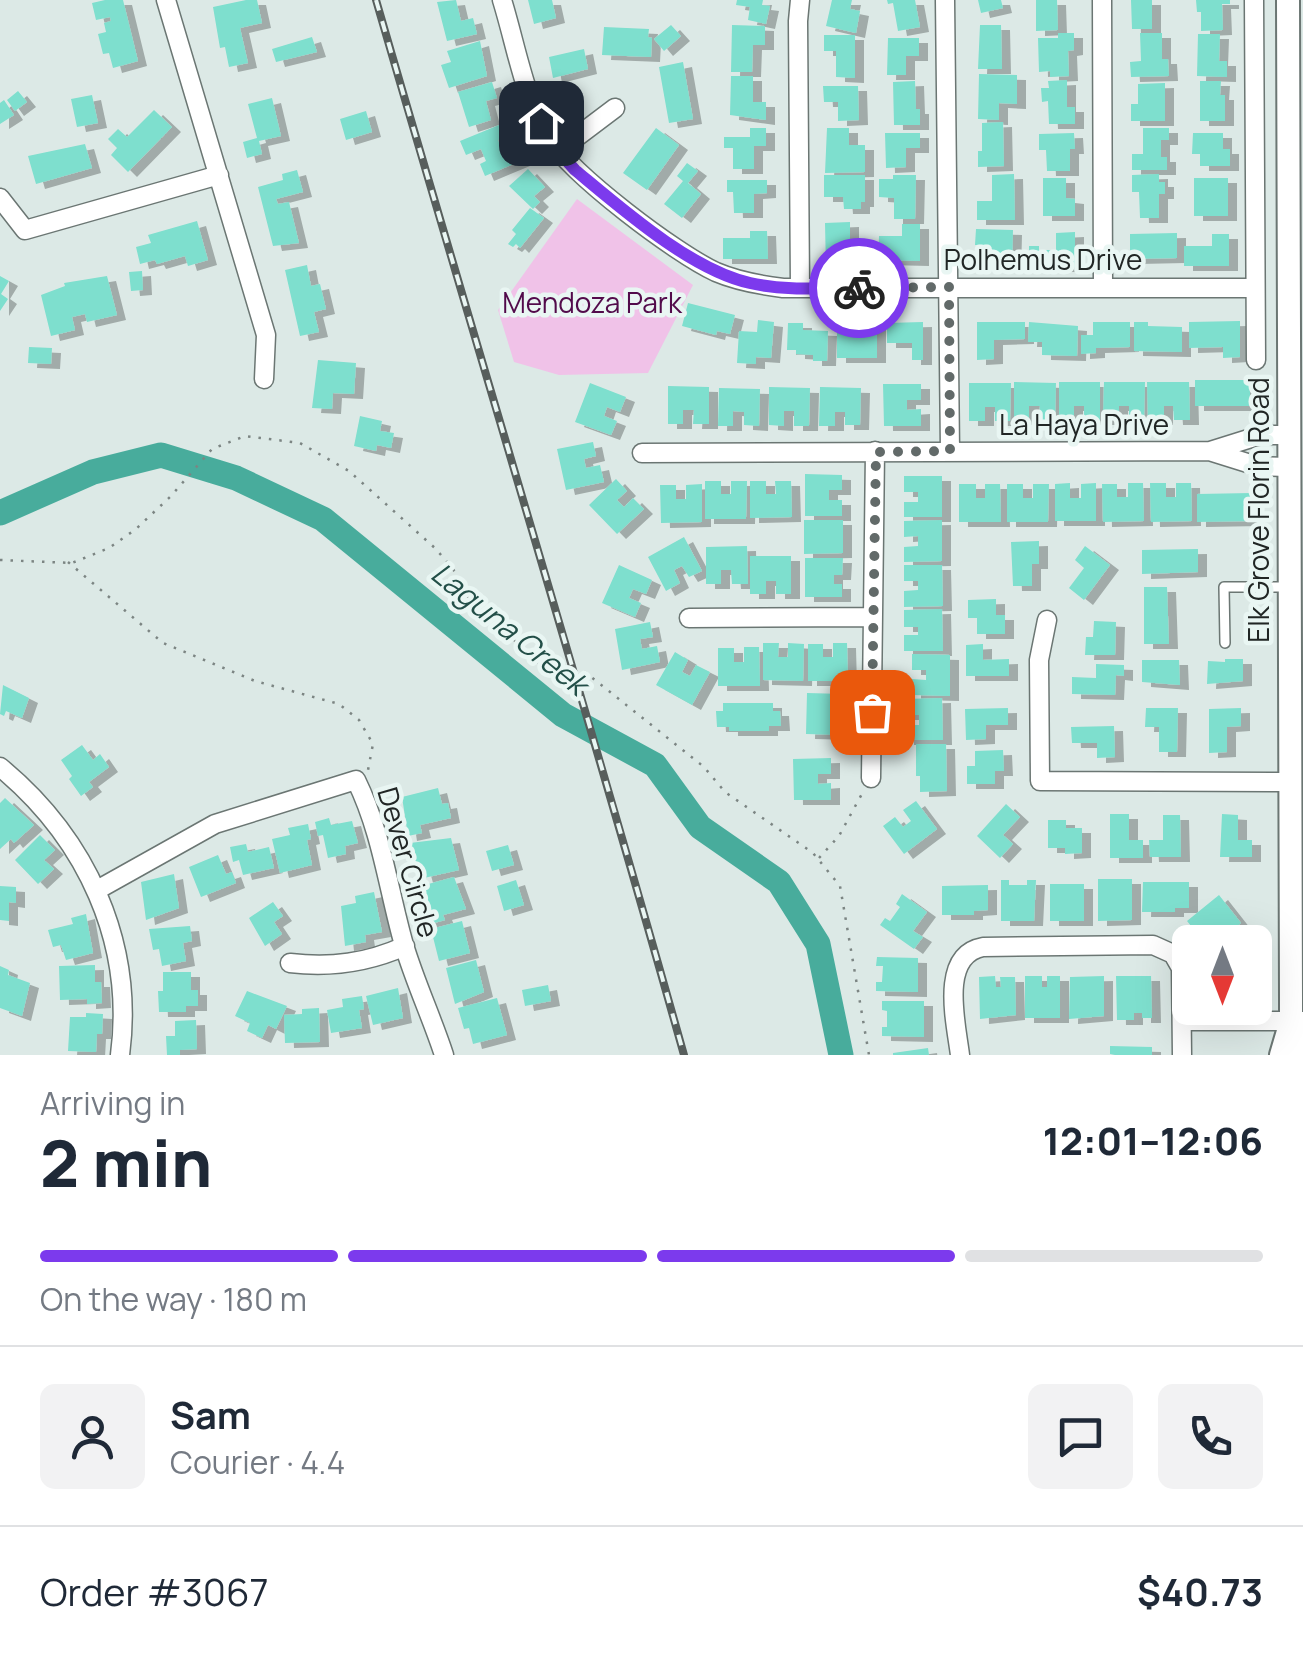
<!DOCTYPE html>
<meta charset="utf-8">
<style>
body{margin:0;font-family:Manrope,sans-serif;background:#f2f2f3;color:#1f2937;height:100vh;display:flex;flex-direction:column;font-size:38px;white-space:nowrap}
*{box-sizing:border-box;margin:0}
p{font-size:32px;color:#747a83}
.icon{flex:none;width:55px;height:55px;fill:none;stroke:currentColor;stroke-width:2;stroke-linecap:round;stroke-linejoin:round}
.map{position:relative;height:1055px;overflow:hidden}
.details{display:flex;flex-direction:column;background:#fff;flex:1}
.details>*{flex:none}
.needle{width:65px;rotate:180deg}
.tools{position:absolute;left:1172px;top:925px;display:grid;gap:20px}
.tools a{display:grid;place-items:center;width:100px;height:100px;border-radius:15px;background:#fff;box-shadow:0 10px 40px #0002;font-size:50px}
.pin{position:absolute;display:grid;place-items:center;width:85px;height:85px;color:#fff;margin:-42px;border-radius:20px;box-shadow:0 5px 15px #0006}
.courier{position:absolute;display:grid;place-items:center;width:100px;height:100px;margin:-50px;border:8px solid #7c3aed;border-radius:50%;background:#fff;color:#222;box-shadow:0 2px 12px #0007}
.summary em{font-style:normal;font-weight:800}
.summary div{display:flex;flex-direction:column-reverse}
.summary{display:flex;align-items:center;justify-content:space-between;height:170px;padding:0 40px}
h1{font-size:65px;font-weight:800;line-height:75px}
.bar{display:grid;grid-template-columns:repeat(4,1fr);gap:15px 10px;align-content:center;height:120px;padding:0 40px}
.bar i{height:12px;border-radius:8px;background:#e0e1e3}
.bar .active{background:#7c3aed}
.bar p{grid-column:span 4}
.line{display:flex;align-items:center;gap:25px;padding:0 40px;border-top:2px solid #e0e1e3}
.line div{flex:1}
.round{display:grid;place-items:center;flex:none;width:105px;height:105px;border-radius:15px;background:#f2f2f3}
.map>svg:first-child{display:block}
</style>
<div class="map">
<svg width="1303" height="1055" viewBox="0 0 1303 1055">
<defs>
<filter id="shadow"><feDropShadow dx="9" dy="5" stdDeviation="0" flood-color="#0004"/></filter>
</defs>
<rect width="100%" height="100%" fill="#dce9e6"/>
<!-- green -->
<path fill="#f0c2e8" d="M577 199 693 285 648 373 559 375 514 362 498 310Z"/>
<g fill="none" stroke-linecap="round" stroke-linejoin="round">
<!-- river -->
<path stroke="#48ac9c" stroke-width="25" d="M0 513 93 472 161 455 236 478 323 519 563 715 655 765 700 827 779 882 818 944 841 1055"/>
</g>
<!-- building -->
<path fill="#7edfce" filter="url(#shadow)" d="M105 0H123L138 61 113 68 109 53 103 54 98 34 106 32 104 23 111 21 110 17 96 20 92 3Z
M246 0H257L262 23 240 28 248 63 229 67 225 47 220 48 213 7Z
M456 0 461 21 473 18 477 34 447 41 437 2Z
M528 0H552L556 18 534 24Z
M737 0H763L762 5 770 6 766 24 748 20 750 7 736 5Z
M832 0H852L850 9 860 11 856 33 826 26Z
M887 0H915L920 27 898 31 893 3 888 4Z
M978 0H1001L1003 8 981 13Z
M1036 0H1057L1058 30 1036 31Z
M1131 0H1152V29H1132Z
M1196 0H1230V4H1222L1223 30 1201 31V12H1197Z
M671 25 681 36 664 51 654 39Z
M732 25 765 26V45H753L752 72H731Z
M980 25H1001L1002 69H978Z
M604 27 649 29 648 37 652 38 651 57 602 55Z
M1058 33H1074V50L1068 51 1069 76 1050 77V71L1039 72 1038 38H1058Z
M1140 33H1162V59H1168L1169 76 1131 77 1130 62 1141 61Z
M1198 34H1220L1219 61H1227V77L1197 76Z
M824 35H855V78L836 77V51H824Z
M312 37 317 52 276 62 272 49Z
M888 38H919V56H906V75H887Z
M480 41 487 76 449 88 441 65 451 62 447 51Z
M584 49 588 69 553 78 549 57Z
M683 62 693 119 669 123 659 67Z
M979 74 1017 75V104L999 103V120L978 119Z
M731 76H753V102H766V120L730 115Z
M1067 80V107H1075V124H1049L1048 101 1042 102 1041 88H1049L1048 81Z
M915 81 916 109H920V125H894L893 82Z
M1200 81H1221L1220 95H1225V121H1200Z
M492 82 497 98 486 101 491 120 469 127 458 92Z
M1165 83V121H1131V104H1138V84Z
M823 86H858L859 120 838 121V102H824Z
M18 91 27 102 15 111 7 100Z
M92 95 98 123 77 127 71 99Z
M272 98 281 136 259 141 262 154 247 158 243 142 257 138 248 104Z
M4 100 14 115 0 124V103Z
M154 110 172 127 128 172 111 155 117 148 108 139 118 129 127 137Z
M366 111 372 132 346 140 340 119Z
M1003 122 1004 166 978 167V151H982V123Z
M504 123 509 136 498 140 502 150 515 145 521 161 485 176 480 164 486 161 481 149 466 155 460 141Z
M656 128 679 145 647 190 623 173Z
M750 128H766V146H754V169H733V148H724V137H750Z
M827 128H849V145H865V172L825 173Z
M1143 128H1169V140H1161V157H1167V170H1132V154H1143Z
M885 133H920V148H906V167L886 168Z
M1074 133 1075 149H1070V171H1047L1046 150H1039V134Z
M1193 133H1223V149H1230V166H1200V154H1192Z
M85 144 92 168 36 184 28 156Z
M687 163 698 171 688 183 701 194 682 218 664 204 683 181 677 176Z
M528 169 545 187 534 196 540 202 533 209 509 186Z
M297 170 303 192 276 199 278 204 289 202 299 243 273 246 258 187 283 180 282 174Z
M1014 174 1015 220H977V201H992V175Z
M1159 174V182H1165V194H1159V218H1140L1139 192H1132V175Z
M824 175H865V202H861V209H844L843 197H824Z
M893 175H916L915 219H894V198L879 197V179H893Z
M1043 178H1066V198L1075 199V216H1043Z
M1194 178H1228V216H1194Z
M727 180H767V193L754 194V213H734L733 192H727Z
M530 208 544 218 520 248 516 244 513 247 508 244 516 234 512 230Z
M197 221 208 260 188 266 185 256 157 264 155 260 140 264 136 247 151 243 148 235Z
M850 222V246H861L862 268 826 269 825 223Z
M902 224H920V261L878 260 879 236H902Z
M976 229 1013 230 1012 267H985V245H975Z
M750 231H767L768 259H723V238H750Z
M1075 232V267H1029V246H1039V250H1056V233Z
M1177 233V258L1130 259V234Z
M1212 234H1229V266H1184V246H1212Z
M307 265 311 286 320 284 326 309 314 312 319 332 300 336 285 270Z
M142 271 143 290 131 291 129 272Z
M0 276 9 281 1 294 8 299 0 311Z
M107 276 117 315 87 322 85 314 72 317 75 330 51 336 41 295 65 286 64 283Z
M688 303 735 315 730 334 717 331 716 335 682 326Z
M758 320 774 322 771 358 756 357V364L737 363 739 331 757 332Z
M1240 321V357L1223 358V347L1189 348V322Z
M857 322H877V358H837V329H857Z
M923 322V360H912V343H887V323Z
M977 322H1025V339L994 340V359L977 360Z
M1029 322 1078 326 1077 356 1042 355V342H1028Z
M1093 322H1130V347L1096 348V353L1081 354V335H1093Z
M1134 322H1148V326L1182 327V352L1134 351Z
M788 323H803V330L828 331 827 361H813V355L796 354V350H787Z
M29 347 52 348 51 364 28 363Z
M318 360 356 363 354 394 333 393 332 409 312 408Z
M1195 380H1250V406H1195Z
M1014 382 1056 383 1055 420H1039L1040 406H1029V420H1014Z
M1059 382H1100V420H1084V406H1074V420H1059Z
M1104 382H1145L1144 420H1129V406H1119V420H1103Z
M1147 382H1189L1190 420H1174L1173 406H1164V420H1148Z
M590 383 626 397 620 412 607 407 604 416 617 421 611 435 575 422Z
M969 383H1011L1010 421H995V407H985V421H969Z
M883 384H921V400H907V410L921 409V426H884Z
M668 386 709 387V424H693L694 410H683V424H668Z
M769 387 810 388 809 426H794V411H784V426L769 425Z
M820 387 861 388 860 425H845V412H835V426H819Z
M719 388 760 389 759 426 744 425V412L733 411V426H718Z
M360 416 382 421 380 431 394 433 391 448 377 445 376 451 354 446Z
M593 442 596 456 584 459 586 468 600 465 604 482 566 490 557 449Z
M805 474 842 475V490H829V500H842V516H805Z
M904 476H942V517H904V502H918V492H904Z
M616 479 627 491 617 500 624 507 633 498 644 509 617 534 589 505Z
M705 481H721V494H731V481H747L746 519H705Z
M750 481H766V494H776L775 481H791L792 517 750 518Z
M1070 483V498H1081V484L1096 483V521H1055V484Z
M1128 483H1143L1144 521 1103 522 1102 484H1117V497H1128Z
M1150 483H1166V497H1176V483H1191L1192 521 1151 522Z
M702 484V522L661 523 660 485H676V499H686V485Z
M959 484H976V498H985V484H1000L1001 522H959Z
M1007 484H1023V498H1033V484H1049L1048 522H1007Z
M1252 493V521L1197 522V494Z
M804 520H843V553L804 554Z
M942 520V561L904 562V547L918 546V536L904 537V521Z
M684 537 702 571 689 577 682 566 674 570 680 583 666 591 648 557Z
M1039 541V564H1032V586H1013L1011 542Z
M747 546 748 584H732L731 570H721V584H706V547Z
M1085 546 1110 565 1084 600 1069 588 1084 568 1075 560Z
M1198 549V572L1142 574V550Z
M750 556H791V594H776V581H766V594H750Z
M805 558H843L842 575H834V584H842V597H805Z
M619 565 652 580 646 594 633 589 629 598 641 603 635 617 602 603Z
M904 565H942L943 606 904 607V591L918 590V581H904Z
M1144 587H1167L1169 644H1144Z
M996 599V615H1005V634H977V618H968V600Z
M942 609 943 651H904V635H918V627H904V610Z
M1094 621 1116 622 1115 655H1085L1086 637H1093Z
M650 622 653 637 640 639 642 649 657 646 660 662 622 670 615 629Z
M763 643H779L778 657H788V643L804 644 803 681 763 680Z
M833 643H847L848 681H808V644H823V657H833Z
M983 644V660L1009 659V676H966V645Z
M744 647H759L760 686H718V648H734V662H744Z
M675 652 688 660 682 672 690 676 696 665 710 672 692 705 656 685Z
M912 654 950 655V696L912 695V679L926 680V670H912Z
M1225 659H1243V681L1207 684 1208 661 1225 662Z
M1142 660H1179L1180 685 1142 682Z
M1096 664 1124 665V676L1116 675 1115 695 1072 694V677L1096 678Z
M3 685 29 698 22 718 6 711 4 716 0 714Z
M807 693 844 694V709H830V719H844L843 735 806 734Z
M942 698 943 740H905V725H919V715H905L904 699Z
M723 703H773V711H780L781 726H769V731H729V727H717L716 711H723Z
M1008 708V725H986V739L966 740 965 709Z
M1146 708H1178L1177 752H1159V727H1145Z
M1241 708V726L1227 727V752L1209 753V709Z
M1114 726 1115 757 1097 758V743H1072L1071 727Z
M916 744H946L947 791 920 792V776H916Z
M82 745 93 760 100 754 109 767 89 782 93 787 81 796 69 779 72 776 61 760Z
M1003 750 1004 771H995V784H967V766H975V751Z
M831 758V774H818V784L831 783V800H794L793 759Z
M438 788 442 804 448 803 451 818 420 825 422 833 408 836 402 797Z
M5 798 34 825 14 843 11 839 0 849V803Z
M916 801 937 829 904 854 883 826 895 817 903 827 911 821 903 810Z
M1006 804 1020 817 1003 835 1013 844 1000 858 977 836Z
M1110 814H1129V840H1143V858H1110Z
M1222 814 1238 815V840H1252V857H1220Z
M1163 815H1180L1181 857H1150L1149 840H1163Z
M329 818 331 825 352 821 358 843 345 846 346 854 328 858 323 835 318 836 315 822Z
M1048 820H1066V828H1082V853L1065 854V848H1048Z
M308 824 311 839 307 840 312 865 280 873 272 839 290 835 288 828Z
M40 835 55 850 44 860 54 869 38 884 15 860Z
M451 838 459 870 424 878 420 863 415 864 410 843Z
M246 844 248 852 269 847 274 868 243 875 239 860 233 862 230 847Z
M508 845 514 865 492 871 486 851Z
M218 855 226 874 232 872 236 883 201 897 189 867Z
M174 874 179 908 146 920 141 882Z
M454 877 466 909 443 915 445 920 427 925 421 886Z
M1098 879H1132V920L1098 921Z
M516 880 524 905 504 911 497 886Z
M1001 880H1009V885H1027V880H1036L1034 921H1001Z
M1143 882H1189V908H1175V912H1142Z
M1050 884H1084V921H1050Z
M988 885V910L974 911V915H942V886Z
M0 886 16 887V903L9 902V921L0 920Z
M374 892 382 932 365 935 366 942 345 946 341 906 356 903 355 896Z
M902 894 927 912 913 931 923 937 914 949 880 925 885 918 890 921 900 907 896 904Z
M1219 895 1241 923 1217 942H1204L1187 921Z
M273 902 283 916 274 922 282 934 265 946 249 918Z
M86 914 93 953 66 960 61 945 53 947 48 930 73 924 71 918Z
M462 921 470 953 439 961 431 929Z
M190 926 192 941 183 943 186 961 162 966 159 949 153 950 149 929Z
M877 957 918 958V992L876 991V982H882L883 966H876Z
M476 960 484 992 455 1004 446 968Z
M95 965V982H101L102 1003 87 1004V999L60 1000 59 966Z
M0 966 9 970 8 975 30 983 22 1016 0 1008Z
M163 972H191V990H198V1006H186V1012H159L158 991H163Z
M995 976 996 987H1001L1000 977H1015L1016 1015 980 1019 979 977Z
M1025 976H1042V987H1047V976H1060V1018H1025Z
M1104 976V1016L1069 1019 1070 977Z
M1116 976H1151L1152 1018H1142V1013H1134V1020H1117Z
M548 985 551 1001 525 1006 522 990Z
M398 988 403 1018 373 1025 366 996Z
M247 991 287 1006 276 1029 268 1025 262 1038 247 1031 250 1023 235 1016Z
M362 996 364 1009 359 1010 362 1028 331 1033 327 1010 343 1007 342 999Z
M497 998 507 1035 473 1044 469 1028 464 1029 458 1008Z
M882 1001H924V1037L882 1036V1027H887V1011L882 1010Z
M319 1008 320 1042 285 1043 284 1015 302 1014V1009Z
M86 1013 103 1014 102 1034H97L96 1052 68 1051 70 1017H86Z
M196 1020 197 1049 180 1050V1055H167L166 1036H175V1021Z
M1110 1046 1152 1047V1055H1115L1110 1054Z
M928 1048 929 1055H893V1053Z"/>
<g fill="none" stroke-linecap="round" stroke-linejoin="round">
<!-- lane casing -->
<g stroke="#6b7673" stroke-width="12">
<path id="lane" d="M1225 643 1224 587H1286"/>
</g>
<!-- street casing -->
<g stroke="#6b7673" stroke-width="21">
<path id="street" d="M166 0 266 335 264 379
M502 0C516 45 524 98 549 138 572 175 675 253 716 272 737 281 759 285 783 288H1255
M945 0 950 451
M1102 0 1103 286
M1254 0 1256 360
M558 151 615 108
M0 198 25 230 219 175
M800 288 798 21 800 0
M1210 451 1261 435H1289
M642 453 1209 451 1257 466 1289 467
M689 618 873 617
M1047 620 1039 660 1040 781 1290 782
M0 767C86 838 135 942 120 1055
M871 778 875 451
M97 890 215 824 356 780C382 833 388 889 404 945 415 982 432 1018 444 1055
M290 963C331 968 367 963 405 946
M1182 1021H1303
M960 1055C956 1023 939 955 983 947L1153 945 1173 954 1181 968 1182 1055"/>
</g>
<!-- secondary casing -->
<g stroke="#6b7673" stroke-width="26">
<path id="secondary" d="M1291 1021 1302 1055
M1281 1055 1291 1021V997L1288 0"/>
</g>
<!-- path -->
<path stroke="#7c8583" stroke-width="2.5" stroke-dasharray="2.5 8" stroke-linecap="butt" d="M0 560 72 563 109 548 136 529 171 496 212 449 245 436 300 443 349 471 436 549 456 573 464 593 549 673 565 675 585 672 704 767 725 792 813 853 840 886 869 1055
M68 562 163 643 255 681 339 704 359 720 373 744 368 770
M819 858 839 836 864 790"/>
<!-- lane -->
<use href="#lane" stroke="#fff" stroke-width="9"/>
<!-- street -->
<use href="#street" stroke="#fff" stroke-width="18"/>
<!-- secondary -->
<use href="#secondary" stroke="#fff" stroke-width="22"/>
<!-- rail casing -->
<g stroke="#575e5c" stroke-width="8">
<path id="rail" d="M376 0C478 352 585 702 684 1055"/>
</g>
<!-- rail -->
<use href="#rail" stroke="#e9f6f3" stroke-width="4" stroke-dasharray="11" stroke-linecap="butt"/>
</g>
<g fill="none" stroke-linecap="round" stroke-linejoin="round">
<!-- done -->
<path stroke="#626a69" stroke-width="10" stroke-dasharray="0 18" d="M859 288 949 287 950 451 876 452 872 712"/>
<!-- route -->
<path stroke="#7c3aed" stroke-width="12" d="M541 123 558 151 575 170C622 209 691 270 750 283 785 291 823 288 859 288"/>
</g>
<g text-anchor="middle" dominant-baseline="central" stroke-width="9" stroke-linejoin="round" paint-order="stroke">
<!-- street labels -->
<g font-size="28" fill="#212625" stroke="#e9f6f3">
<text x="1043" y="259">Polhemus Drive</text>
<text x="1084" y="424">La Haya Drive</text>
<text transform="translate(1258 510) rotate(-90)">Elk Grove Florin Road</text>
<text transform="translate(409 862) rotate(74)">Dever Circle</text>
</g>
<!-- park labels -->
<g font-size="28" fill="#520b4b" stroke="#e9f6f3">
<text x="592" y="302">Mendoza Park</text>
</g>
<!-- water labels -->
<g font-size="30" font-style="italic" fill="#234f48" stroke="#e9f6f3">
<text transform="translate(510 628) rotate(39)">Laguna Creek</text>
</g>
</g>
</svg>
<div class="tools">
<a><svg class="needle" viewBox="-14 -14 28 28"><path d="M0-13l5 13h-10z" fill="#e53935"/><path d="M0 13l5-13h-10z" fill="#747a83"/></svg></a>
</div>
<div class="pin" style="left:872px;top:712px;background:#ea580c"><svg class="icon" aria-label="bag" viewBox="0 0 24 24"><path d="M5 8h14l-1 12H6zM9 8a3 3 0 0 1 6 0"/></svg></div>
<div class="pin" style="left:541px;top:123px;background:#1f2937"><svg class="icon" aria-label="home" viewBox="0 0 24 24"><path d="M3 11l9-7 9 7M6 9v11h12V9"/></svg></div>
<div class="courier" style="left:859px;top:288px"><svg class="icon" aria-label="bike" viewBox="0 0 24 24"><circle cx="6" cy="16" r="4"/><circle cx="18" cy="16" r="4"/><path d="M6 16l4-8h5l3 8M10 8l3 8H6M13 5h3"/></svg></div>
</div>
<section class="details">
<div class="summary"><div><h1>2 min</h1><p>Arriving in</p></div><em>12:01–12:06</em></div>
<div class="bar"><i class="active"></i><i class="active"></i><i class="active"></i><i></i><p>On the way · 180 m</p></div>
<div class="line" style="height:180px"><a class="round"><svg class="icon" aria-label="person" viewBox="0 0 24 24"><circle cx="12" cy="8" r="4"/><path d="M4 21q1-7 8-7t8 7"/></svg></a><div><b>Sam</b><p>Courier · 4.4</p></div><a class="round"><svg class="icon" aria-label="chat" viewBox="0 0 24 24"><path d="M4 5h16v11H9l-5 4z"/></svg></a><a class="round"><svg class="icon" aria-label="phone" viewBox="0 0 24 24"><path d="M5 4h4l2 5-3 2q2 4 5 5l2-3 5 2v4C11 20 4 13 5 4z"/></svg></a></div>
<div class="line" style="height:130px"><div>Order #3067</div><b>$40.73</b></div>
</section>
